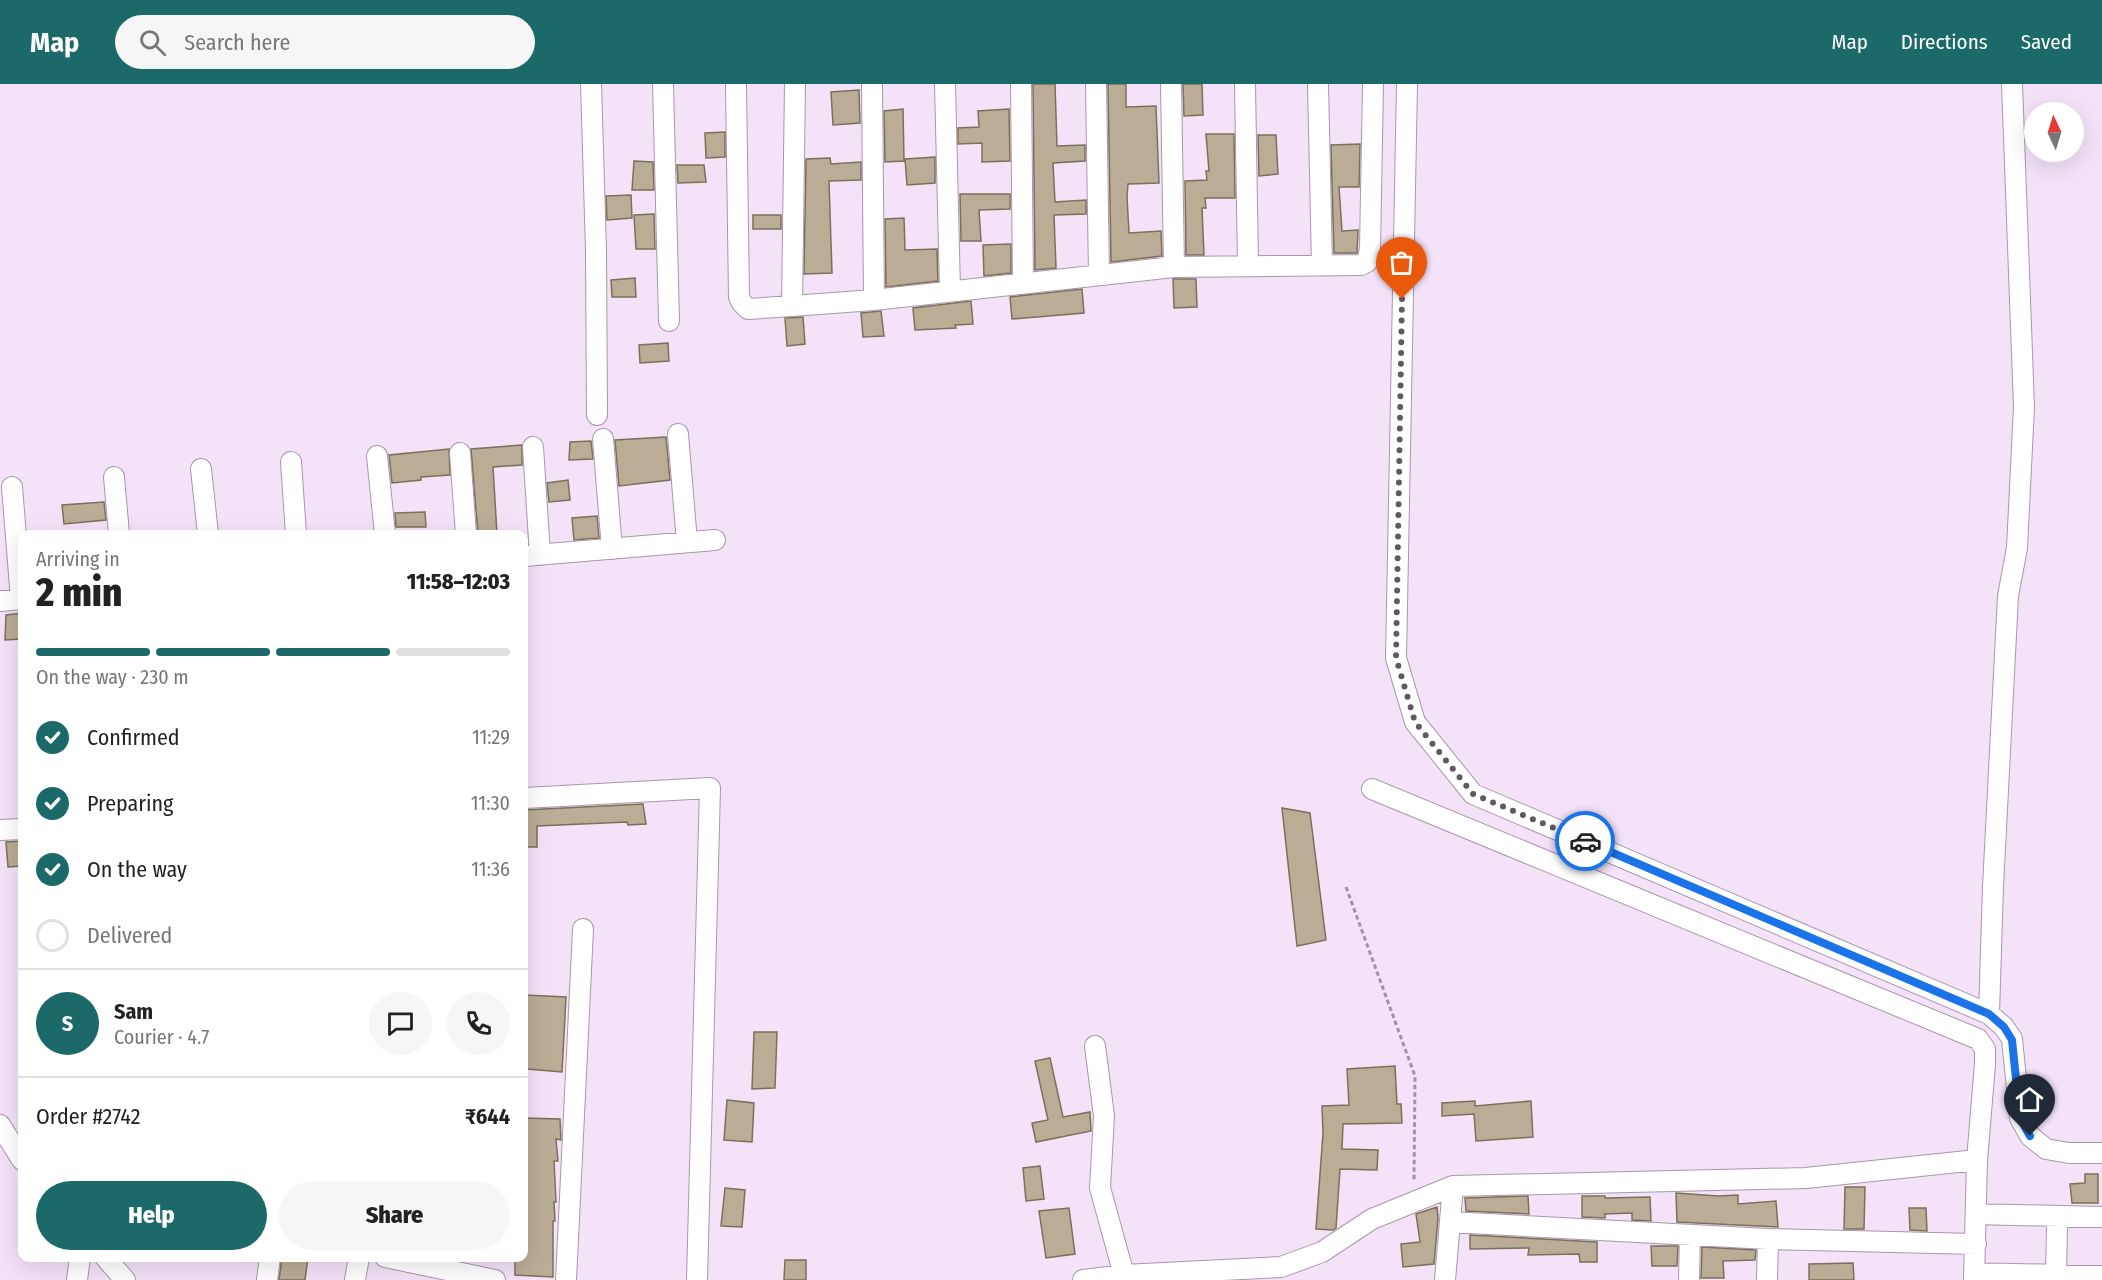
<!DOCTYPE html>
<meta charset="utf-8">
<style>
body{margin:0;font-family:"Fira Sans Condensed",sans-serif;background:#f6f6f6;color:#222;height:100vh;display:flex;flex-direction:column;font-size:22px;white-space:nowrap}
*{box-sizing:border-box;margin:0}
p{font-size:20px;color:#767676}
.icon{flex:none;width:33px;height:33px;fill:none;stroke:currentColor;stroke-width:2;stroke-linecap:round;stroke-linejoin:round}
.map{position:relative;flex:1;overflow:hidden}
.panel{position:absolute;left:18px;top:446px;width:510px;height:732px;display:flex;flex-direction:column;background:#fff;border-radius:12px;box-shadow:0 6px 24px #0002}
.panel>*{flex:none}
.needle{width:39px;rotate:356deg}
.fabs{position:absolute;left:2024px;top:18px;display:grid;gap:12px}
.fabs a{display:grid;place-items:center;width:60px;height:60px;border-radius:50%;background:#fff;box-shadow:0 6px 24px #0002;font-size:30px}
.pin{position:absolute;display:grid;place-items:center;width:51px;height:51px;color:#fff;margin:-62px -26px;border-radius:50% 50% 50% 0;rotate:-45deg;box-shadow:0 0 6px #0007}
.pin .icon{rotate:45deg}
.courier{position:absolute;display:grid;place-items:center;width:60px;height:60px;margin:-30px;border:4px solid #1a73e8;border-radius:50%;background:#fff;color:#222;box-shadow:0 2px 8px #0007}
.overview em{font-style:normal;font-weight:800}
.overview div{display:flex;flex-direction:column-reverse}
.overview{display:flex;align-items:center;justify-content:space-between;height:102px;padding:0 18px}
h1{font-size:39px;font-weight:800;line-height:45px}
.bar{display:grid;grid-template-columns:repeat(4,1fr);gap:9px 6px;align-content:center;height:72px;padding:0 18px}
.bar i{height:8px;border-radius:4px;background:#e0e0e0}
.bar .current{background:#1c696a}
.bar p{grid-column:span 4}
.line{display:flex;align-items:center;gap:15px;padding:0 18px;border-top:2px solid #e0e0e0}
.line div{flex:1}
.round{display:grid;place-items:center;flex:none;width:63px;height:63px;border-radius:32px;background:#f6f6f6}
ol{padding:0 18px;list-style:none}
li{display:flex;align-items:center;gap:18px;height:66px}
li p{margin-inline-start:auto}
li .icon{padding:6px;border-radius:50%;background:#1c696a;color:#fff;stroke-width:4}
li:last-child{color:#767676}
li i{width:33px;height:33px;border:3px solid #e0e0e0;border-radius:50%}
.action{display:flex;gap:12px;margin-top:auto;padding:12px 18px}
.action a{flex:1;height:69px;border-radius:36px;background:#1c696a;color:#fff;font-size:24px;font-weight:800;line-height:69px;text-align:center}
.action a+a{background:#f6f6f6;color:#222}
header{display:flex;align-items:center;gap:36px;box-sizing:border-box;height:84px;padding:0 30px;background:#1c696a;color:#fff}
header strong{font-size:28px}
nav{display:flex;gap:33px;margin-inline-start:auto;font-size:21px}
.search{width:420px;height:54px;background:#f6f6f6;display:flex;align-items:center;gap:15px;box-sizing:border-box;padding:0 21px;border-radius:33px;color:#767676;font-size:22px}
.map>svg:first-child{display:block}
</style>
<header>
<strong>Map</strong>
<div class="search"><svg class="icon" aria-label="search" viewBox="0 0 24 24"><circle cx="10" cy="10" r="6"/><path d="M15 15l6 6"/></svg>Search here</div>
<nav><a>Map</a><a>Directions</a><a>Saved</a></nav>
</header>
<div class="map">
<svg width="2102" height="1196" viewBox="0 0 2102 1196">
<rect width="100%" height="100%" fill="#f3e2f8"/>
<!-- building -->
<path fill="#baac95" stroke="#7d6f5a" stroke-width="1.5" d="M1033 0H1055L1057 62 1085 61V77L1053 79 1055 118 1086 116V130L1054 131 1056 184 1035 186Z
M1108 0H1126V23L1156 22 1159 99 1128 100 1127 113 1129 149 1161 147 1162 172 1111 178Z
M1183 0H1202L1203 31 1184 32Z
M859 6 860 39 833 41 831 8Z
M903 25 904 77 885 78 884 27Z
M1009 25 1010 77 982 78V59L958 60V44L979 43 978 27Z
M725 48V73L706 74 705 49Z
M1206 50H1234L1235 114H1205L1206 124H1202L1204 171H1186L1185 97 1207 96 1206 87H1209Z
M1258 51H1276L1278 90 1259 92Z
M1360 60 1359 103H1339L1342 147 1358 146 1357 169H1334L1331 61Z
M935 73V99L907 101 905 75Z
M830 74 831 80 861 78V96L829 97 832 189 804 190 806 75Z
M634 77 653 78 654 106H632Z
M677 81H704L706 98 678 99Z
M960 110H1010V125L979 126 981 157H961Z
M631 111 632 134 607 136 606 112Z
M654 130 655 165H636L634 131Z
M753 131H781V145H753Z
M904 134 905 166 937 165 938 197 886 203 885 135Z
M1011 160V189L984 192 983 161Z
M635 194 636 213H612L611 196Z
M1173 195H1196L1197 223 1174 224Z
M1082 205 1084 229 1012 235 1010 213Z
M971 217 973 240 955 241 956 244 915 246 913 224Z
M881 227 884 252 863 253 861 229Z
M803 233 805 260 787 262 785 234Z
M668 259 669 277 640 279 639 261Z
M666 353 670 396 619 402 615 356Z
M591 357 593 375 569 376 570 358Z
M522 361V381L493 383 497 450H478L471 365Z
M449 365 450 391 421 393V396L392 399 389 371Z
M568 396 570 416 549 418 547 399Z
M104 418 106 436 64 440 62 421Z
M425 428 426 443H396L395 429Z
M597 432 599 454 574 456 572 434Z
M22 529V555L5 556 6 531Z
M643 720 646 740 628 741 627 738 537 742V763H524V726Z
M1282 724 1310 729 1326 856 1297 862Z
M21 757 22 782 8 783 6 758Z
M524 911 566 913 562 988 527 985V951H524Z
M754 948H777L775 1004 752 1005Z
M1050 974 1063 1033 1090 1028 1091 1047 1036 1058 1032 1039 1048 1036 1035 977Z
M1395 982 1397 1020H1401L1402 1039 1343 1040 1342 1065 1378 1066 1377 1086 1340 1085 1336 1144 1333 1146 1316 1145 1323 1049 1322 1022 1349 1021 1347 985Z
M727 1016 754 1019 752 1058 724 1056Z
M1475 1017V1022L1531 1017 1533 1053 1476 1057 1474 1030 1442 1032V1019Z
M524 1034 560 1035 561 1056 556 1055 558 1077H554L556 1118H554L555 1137H553V1193L515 1191V1173H524Z
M1040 1082 1044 1115 1026 1117 1023 1084Z
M2085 1090H2098V1119H2072L2070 1100 2085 1099Z
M1845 1103H1865L1864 1145H1844Z
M725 1104 745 1106 742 1143 721 1142Z
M1676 1109 1718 1112 1738 1111V1120L1776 1117 1778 1143 1677 1138Z
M1528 1112 1529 1130 1466 1127 1465 1114Z
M1582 1112H1605V1114L1650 1113 1651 1137 1632 1136V1129L1605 1130V1134L1582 1133Z
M1437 1123 1438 1134 1434 1180 1403 1183 1401 1160 1420 1158 1416 1130Z
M1069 1124 1075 1170 1046 1174 1039 1127Z
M1909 1124H1926L1927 1147 1910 1146Z
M1470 1151 1597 1158V1178H1580L1579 1170 1528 1171 1529 1164 1470 1165Z
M1651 1162H1678L1677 1182H1652Z
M1702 1163 1756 1166 1755 1176 1723 1177 1724 1194H1701Z
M282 1173H308L305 1196H279Z
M785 1176H806V1196H784Z
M1853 1179 1854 1196H1809V1180Z"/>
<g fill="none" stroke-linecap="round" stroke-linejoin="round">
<!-- street casing -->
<g stroke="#a897ac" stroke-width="22">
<path id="street" d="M591 0 596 166 597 331
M663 0 669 237
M736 0 739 213 742 219 748 225 792 222
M795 0 792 222 874 216 1174 183 1361 181 1367 178 1370 165 1373 0
M872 0 874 216
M945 0 950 207
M1021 0 1023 200
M1096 0 1099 191
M1171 0 1174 183
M1245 0 1248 182
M1318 0 1322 181
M1407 0 1396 574 1415 638 1473 710 1989 930 2004 943 2012 955 2020 1034 2030 1052 2046 1065 2069 1069H2102
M678 350 687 458
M603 355 612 465
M533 363 540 471
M460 369 466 450
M377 372 385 450
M291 378 296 450
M201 385 208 450
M114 393 119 450
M12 403 21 515
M524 472 715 456
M0 517 22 515
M1372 705 1978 955 1985 965V980L1977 1076 1974 1196
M524 714 710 704 697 1196
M0 746 22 745
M1989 930 1993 803 2008 512 2017 464 2024 323 2012 0
M1095 962 1104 1032 1100 1104 1124 1191
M0 1041 22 1076
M1976 1130 2102 1133
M1450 1138 1768 1155 1976 1160
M105 1173 125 1196
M385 1173 495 1196
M1974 1189 2102 1192
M77 1196 80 1173
M267 1196 270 1173
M355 1196 359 1173
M566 1196 583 845
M1083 1196 1124 1191 1281 1183 1322 1168 1372 1135 1453 1102 1806 1094 1977 1076
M1445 1196 1453 1102
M1689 1196 1690 1151
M1767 1196 1768 1155
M2056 1196 2057 1141"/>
</g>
<!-- path -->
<path stroke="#a093a4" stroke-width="3" stroke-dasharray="4.5 3" stroke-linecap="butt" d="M1346 803 1415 992 1414 1098"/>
<!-- street -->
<use href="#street" stroke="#fff" stroke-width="20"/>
</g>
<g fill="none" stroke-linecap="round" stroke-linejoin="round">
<!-- done -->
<path stroke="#625865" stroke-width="6" stroke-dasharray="0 10.8" d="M1402 215 1396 574 1415 638 1473 710 1585 757"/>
<!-- route -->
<path stroke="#1a73e8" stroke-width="8" d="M1585 757 1989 930 2004 943 2012 956 2020 1034 2030 1052"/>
</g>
</svg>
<div class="fabs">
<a><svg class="needle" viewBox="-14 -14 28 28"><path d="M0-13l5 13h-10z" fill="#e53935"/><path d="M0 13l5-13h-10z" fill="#767676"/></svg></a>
</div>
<div class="pin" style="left:1402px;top:215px;background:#ea580c"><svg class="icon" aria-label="bag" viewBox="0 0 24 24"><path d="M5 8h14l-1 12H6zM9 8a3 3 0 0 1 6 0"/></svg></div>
<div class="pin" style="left:2030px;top:1052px;background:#1f2937"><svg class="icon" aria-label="home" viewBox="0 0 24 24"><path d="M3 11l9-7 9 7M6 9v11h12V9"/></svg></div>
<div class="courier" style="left:1585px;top:757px"><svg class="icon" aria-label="car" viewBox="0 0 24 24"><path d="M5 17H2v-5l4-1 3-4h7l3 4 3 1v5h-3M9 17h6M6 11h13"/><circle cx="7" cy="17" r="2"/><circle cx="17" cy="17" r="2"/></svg></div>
<section class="panel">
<div class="overview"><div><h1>2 min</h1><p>Arriving in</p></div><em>11:58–12:03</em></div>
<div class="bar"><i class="current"></i><i class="current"></i><i class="current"></i><i></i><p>On the way · 230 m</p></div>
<ol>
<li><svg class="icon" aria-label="check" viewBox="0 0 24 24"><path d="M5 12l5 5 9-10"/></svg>Confirmed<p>11:29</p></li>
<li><svg class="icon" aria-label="check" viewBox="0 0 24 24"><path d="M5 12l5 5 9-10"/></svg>Preparing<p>11:30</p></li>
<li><svg class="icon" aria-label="check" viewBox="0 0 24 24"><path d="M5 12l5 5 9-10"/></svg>On the way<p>11:36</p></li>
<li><i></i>Delivered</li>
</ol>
<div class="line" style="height:108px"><b class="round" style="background:#1c696a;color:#fff">S</b><div><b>Sam</b><p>Courier · 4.7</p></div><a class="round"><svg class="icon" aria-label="chat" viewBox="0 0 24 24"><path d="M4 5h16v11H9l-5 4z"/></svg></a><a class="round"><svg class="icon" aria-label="phone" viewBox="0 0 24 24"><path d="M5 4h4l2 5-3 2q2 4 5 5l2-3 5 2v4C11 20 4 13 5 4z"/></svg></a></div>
<div class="line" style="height:78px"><div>Order #2742</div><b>₹644</b></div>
<div class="action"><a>Help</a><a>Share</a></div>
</section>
</div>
